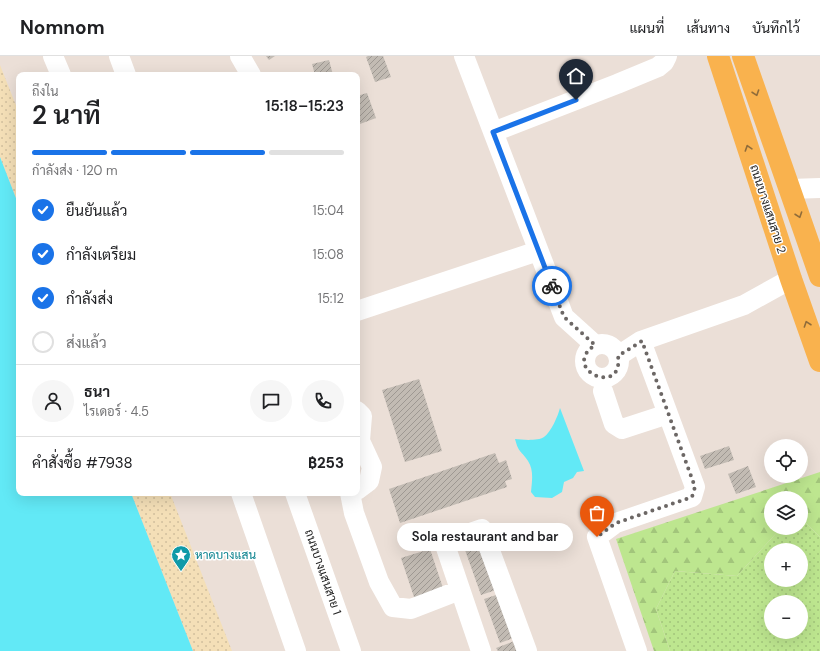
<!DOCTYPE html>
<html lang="th">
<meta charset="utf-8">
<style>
body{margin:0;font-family:"DM Sans",Sarabun,sans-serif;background:#f6f6f6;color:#202124;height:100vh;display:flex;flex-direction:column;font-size:15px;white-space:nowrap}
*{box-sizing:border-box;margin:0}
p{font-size:13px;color:#757577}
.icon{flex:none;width:22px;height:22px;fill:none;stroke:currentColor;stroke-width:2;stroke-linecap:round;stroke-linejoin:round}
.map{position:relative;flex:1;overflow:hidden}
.side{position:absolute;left:16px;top:16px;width:344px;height:424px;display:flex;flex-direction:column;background:#fff;border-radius:8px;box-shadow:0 4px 16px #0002}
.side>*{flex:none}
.buttons{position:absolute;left:764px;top:383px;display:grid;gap:8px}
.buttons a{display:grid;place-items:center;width:44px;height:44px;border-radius:50%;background:#fff;box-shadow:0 4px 16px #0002;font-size:20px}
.pin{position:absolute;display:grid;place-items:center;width:34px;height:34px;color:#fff;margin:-41px -17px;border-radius:50% 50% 50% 0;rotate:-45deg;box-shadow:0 0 4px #0007}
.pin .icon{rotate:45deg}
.courier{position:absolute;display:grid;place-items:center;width:40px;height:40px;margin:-20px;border:3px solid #1a73e8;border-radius:50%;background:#fff;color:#222;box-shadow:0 1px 5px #0007}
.bubble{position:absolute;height:28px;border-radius:14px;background:#fff;box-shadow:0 4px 16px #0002;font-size:13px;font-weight:600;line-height:28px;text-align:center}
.headline em{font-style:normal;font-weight:600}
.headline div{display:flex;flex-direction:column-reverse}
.headline{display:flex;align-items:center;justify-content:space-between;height:68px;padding:0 16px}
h1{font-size:26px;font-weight:600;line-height:30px}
.bar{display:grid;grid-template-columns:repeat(4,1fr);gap:6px 4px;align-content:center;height:48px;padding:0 16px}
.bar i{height:5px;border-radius:3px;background:#e0e0e0}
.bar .selected{background:#1a73e8}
.bar p{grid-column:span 4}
.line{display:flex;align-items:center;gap:10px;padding:0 16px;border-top:1px solid #e0e0e0}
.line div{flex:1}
.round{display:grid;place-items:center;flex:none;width:42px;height:42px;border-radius:21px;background:#f6f6f6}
ol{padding:0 16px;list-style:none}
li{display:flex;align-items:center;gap:12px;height:44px}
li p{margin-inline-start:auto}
li .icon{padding:4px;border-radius:50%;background:#1a73e8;color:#fff;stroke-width:4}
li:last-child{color:#757577}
li i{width:22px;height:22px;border:2px solid #e0e0e0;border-radius:50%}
header{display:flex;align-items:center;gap:24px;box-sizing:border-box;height:56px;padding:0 20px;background:#fff;border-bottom:1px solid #e0e0e0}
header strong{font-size:19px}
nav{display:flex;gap:22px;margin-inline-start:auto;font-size:14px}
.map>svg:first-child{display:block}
</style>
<header>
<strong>Nomnom</strong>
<nav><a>แผนที่</a><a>เส้นทาง</a><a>บันทึกไว้</a></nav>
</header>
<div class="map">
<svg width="820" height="595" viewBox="0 0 820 595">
<defs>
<pattern id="grass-dots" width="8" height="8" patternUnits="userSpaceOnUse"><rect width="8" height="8" fill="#bde68f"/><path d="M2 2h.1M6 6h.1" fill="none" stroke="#a2c57b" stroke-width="1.8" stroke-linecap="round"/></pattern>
<pattern id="forest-firs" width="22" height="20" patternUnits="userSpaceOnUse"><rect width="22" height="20" fill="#bde68f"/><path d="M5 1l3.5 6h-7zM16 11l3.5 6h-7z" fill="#a2c57b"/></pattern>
<pattern id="sand-dots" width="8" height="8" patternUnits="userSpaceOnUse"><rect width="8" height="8" fill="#f4dfb7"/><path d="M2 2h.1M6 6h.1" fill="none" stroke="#d1bf9d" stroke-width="1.8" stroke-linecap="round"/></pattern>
<pattern id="building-hatch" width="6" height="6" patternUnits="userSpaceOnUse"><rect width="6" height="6" fill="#c2bbb3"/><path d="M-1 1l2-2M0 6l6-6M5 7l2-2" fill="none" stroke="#9e9892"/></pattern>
</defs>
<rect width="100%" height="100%" fill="#ebdfd7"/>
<!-- grass -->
<path fill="url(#grass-dots)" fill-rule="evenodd" d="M801 462 820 481V595H670L656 553 675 515 737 520 781 472H801ZM771 494H801V524H771ZM771 546H801V576H771Z"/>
<!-- forest -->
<path fill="url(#forest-firs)" d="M820 416V481L801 462V442H771V472H781L737 520 675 515 656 553 670 595H654L616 483Z"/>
<!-- sand -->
<path fill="url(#sand-dots)" d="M0 9 19 57V150L0 101Z
M131 437H170L232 595H193Z"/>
<!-- water -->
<path fill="#62e9f6" d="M0 101 19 150V437H131L193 595H0Z
M560 352 584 415 577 416 573 422 564 426 562 436 552 442 535 441 531 436C532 425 534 414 528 405 521 394 519 398 515 383 523 384 538 385 544 381 551 376 558 360 560 352Z"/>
<!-- building -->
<path fill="url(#building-hatch)" d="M266 0H275L269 4Z
M368 0H383L391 21 375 26 366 1Z
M329 4 333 19H315L312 8Z
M367 37 376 62 360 68 357 58V40Z
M419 323 442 395 405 406 382 334Z
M729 390 734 404 705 413 700 400Z
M495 397 499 407 506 404 512 423 505 425 507 431 400 467 389 433Z
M748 410 756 431 736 438 728 418Z
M485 487 502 532 481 539 465 494Z
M430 493 445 538 416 547 401 502Z
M502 537 516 581 500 587 484 543Z
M517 584 521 595H498L496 592Z"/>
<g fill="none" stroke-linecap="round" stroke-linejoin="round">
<!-- minor -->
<path stroke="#fff" stroke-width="20" d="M53 0 61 19
M119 0 126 19
M240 0 251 19
M464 0 564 261 595 289
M493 76 617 28 658 11 664 6 667 0
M790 133 820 132
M357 255 538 195
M585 305a17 17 0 1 1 34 0a17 17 0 1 1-34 0Z
M618 300 641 285 744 249 791 223
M603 335 614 368 622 373 668 358
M357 355 362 360 360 385
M357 385H360L372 411 369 425 357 434
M241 437 296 595
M295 437 351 595
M350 437 354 457 379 526 393 551 411 553 460 534
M481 595 444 486 482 473 527 595
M637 595 597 481 616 467 692 441 695 431 641 285"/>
<!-- major -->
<path stroke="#f9b24e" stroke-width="22" d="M718 0 791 223 820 305
M743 0 820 220"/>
</g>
<!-- one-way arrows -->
<defs><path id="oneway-chevron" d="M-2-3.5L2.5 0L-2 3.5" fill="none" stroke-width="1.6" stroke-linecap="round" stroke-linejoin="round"/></defs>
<g stroke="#906c3a">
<use href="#oneway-chevron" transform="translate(756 37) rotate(71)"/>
<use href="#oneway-chevron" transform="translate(748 92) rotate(-108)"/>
<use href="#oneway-chevron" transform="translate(799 159) rotate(71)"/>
<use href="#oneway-chevron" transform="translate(807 268) rotate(-109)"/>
</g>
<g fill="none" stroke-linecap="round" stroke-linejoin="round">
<!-- done -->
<path stroke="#6c6765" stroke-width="4" stroke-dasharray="0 7.2" d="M552 230 564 261 595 289C559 313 624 342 618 300L642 285 695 431 692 441 616 467 597 481"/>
<!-- route -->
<path stroke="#1a73e8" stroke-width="5" d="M552 230 493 76 576 44"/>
</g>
<!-- icons -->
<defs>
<g id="sight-pin" transform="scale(1)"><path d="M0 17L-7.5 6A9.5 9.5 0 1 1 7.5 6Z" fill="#0f9aa8" stroke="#fff"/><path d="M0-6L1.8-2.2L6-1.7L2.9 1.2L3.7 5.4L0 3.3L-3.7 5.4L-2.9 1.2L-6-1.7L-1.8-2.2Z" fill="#fff"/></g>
</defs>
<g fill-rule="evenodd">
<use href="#sight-pin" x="181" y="499"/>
</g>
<g text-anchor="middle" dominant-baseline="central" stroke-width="3" stroke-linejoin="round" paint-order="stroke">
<!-- street labels -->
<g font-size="12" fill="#272727" stroke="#fff">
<text transform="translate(768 153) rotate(72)">ถนนบางแสนสาย 2</text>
<text transform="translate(323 516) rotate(71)">ถนนบางแสนสาย 1</text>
</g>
<!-- culture labels -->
<g font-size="12" fill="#0d838f" stroke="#fff" text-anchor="start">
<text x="195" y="499">หาดบางแสน</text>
</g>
</g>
</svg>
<div class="buttons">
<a><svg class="icon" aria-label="locate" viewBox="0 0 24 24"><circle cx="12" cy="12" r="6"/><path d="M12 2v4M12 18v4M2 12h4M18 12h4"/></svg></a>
<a><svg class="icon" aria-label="layers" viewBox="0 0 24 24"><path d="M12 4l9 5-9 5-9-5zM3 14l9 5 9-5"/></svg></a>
<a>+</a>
<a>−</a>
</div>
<div class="pin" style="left:597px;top:481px;background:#ea580c"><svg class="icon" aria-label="bag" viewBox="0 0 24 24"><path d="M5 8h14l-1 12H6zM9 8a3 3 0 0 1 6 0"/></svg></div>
<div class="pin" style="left:576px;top:44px;background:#1f2937"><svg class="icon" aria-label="home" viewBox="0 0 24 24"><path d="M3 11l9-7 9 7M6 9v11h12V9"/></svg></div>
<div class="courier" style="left:552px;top:230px"><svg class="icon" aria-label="bike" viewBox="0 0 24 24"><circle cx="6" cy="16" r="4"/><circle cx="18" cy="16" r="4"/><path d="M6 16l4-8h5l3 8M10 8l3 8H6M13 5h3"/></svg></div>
<div class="bubble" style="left:397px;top:467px;width:176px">Sola restaurant and bar</div>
<section class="side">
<div class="headline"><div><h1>2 นาที</h1><p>ถึงใน</p></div><em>15:18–15:23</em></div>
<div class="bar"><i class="selected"></i><i class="selected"></i><i class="selected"></i><i></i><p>กำลังส่ง · 120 m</p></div>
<ol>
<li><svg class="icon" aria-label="check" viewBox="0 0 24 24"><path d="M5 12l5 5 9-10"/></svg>ยืนยันแล้ว<p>15:04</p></li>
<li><svg class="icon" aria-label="check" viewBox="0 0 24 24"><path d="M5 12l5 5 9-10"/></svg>กำลังเตรียม<p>15:08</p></li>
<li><svg class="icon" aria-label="check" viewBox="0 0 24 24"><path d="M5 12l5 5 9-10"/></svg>กำลังส่ง<p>15:12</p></li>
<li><i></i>ส่งแล้ว</li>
</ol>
<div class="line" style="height:72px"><a class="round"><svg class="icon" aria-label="person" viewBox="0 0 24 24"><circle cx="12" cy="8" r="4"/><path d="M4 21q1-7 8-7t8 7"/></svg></a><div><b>ธนา</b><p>ไรเดอร์ · 4.5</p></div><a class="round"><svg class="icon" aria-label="chat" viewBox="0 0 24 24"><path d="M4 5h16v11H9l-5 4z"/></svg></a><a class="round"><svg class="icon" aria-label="phone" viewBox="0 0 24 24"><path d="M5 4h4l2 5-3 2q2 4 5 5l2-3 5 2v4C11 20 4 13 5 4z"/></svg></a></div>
<div class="line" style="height:52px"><div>คำสั่งซื้อ #7938</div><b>฿253</b></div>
</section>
</div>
